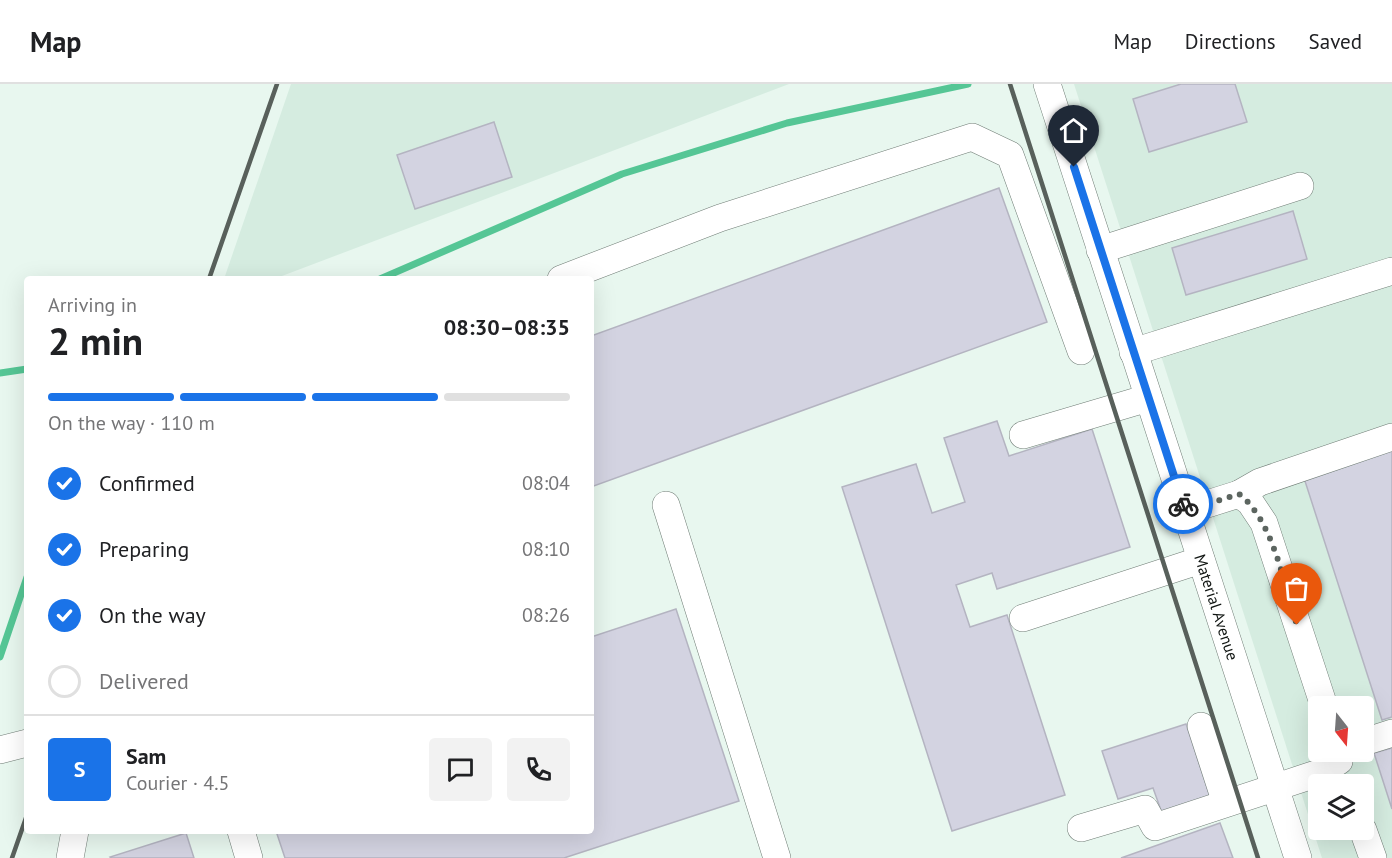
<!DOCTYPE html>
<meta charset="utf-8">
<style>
body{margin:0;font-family:"PT Sans",sans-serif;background:#f2f2f2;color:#202124;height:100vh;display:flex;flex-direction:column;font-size:22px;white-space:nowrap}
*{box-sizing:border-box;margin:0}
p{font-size:20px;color:#757577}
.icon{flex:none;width:33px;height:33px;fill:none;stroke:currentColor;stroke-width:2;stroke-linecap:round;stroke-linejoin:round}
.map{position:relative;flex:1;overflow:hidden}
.sheet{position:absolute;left:24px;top:192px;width:570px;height:558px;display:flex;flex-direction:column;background:#fff;border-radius:6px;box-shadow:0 6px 24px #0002}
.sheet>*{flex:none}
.needle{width:39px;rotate:163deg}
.fabs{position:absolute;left:1308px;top:612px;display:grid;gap:12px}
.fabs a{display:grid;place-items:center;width:66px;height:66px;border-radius:6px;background:#fff;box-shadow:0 6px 24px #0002;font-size:30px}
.pin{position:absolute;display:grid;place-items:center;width:51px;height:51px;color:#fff;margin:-62px -26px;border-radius:50% 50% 50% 0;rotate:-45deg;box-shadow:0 0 6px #0007}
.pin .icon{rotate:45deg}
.courier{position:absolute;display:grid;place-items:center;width:60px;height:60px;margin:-30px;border:4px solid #1a73e8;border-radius:50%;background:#fff;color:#222;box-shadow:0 2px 8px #0007}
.headline em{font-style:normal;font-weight:700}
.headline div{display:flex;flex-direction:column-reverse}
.headline{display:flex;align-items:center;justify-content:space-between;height:102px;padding:0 24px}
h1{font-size:39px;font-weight:700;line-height:45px}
.bar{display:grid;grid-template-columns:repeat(4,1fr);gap:9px 6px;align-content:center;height:72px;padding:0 24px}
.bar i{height:8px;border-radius:4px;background:#e0e0e0}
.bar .current{background:#1a73e8}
.bar p{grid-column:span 4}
.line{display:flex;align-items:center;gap:15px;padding:0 24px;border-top:2px solid #e0e0e0}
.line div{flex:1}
.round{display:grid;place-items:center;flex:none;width:63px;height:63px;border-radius:6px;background:#f2f2f2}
ol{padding:0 24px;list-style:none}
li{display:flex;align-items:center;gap:18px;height:66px}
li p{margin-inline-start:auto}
li .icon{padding:6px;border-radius:50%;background:#1a73e8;color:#fff;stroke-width:4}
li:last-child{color:#757577}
li i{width:33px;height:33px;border:3px solid #e0e0e0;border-radius:50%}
header{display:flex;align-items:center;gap:36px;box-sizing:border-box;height:84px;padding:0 30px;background:#fff;border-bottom:2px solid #e0e0e0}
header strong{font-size:28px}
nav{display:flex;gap:33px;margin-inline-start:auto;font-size:21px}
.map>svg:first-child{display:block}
</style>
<header>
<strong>Map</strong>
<nav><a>Map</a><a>Directions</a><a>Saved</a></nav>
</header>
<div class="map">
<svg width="1392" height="774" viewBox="0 0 1392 774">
<rect width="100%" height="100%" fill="#e8f7ef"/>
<!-- built -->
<path fill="#d5ece0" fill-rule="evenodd" d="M291 0H789L274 195H224Z
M1074 0H1392V774H1322ZM1318 622H1364V668H1318ZM1318 700H1364V746H1318Z"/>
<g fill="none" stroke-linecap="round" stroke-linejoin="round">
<!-- stream -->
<path stroke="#55c695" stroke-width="7" d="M380 195 622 90 787 39 968 0
M0 289 27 285
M0 573 27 493"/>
</g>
<!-- building -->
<path fill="#d3d3e1" stroke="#b4b4c1" stroke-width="1.5" d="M1181 0H1235L1247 38 1149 68 1133 15Z
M494 38 512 93 415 125 397 71Z
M999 104 1047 238 591 403V252Z
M1293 127 1307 175 1186 211 1172 164Z
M997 337 1009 372 1092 345 1130 463 997 505 992 489 956 501 970 543 1007 531 1065 711 952 747 842 403 916 380 932 429 965 418 944 354Z
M1392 366V633L1382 636 1304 394Z
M676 525 739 717 564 774H285L276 747H591V553Z
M1186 640 1210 713 1162 729 1153 704 1118 715 1102 667Z
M1392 664V725L1374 669Z
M1220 739 1233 774H1121Z
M186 749 194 774H111L110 773Z"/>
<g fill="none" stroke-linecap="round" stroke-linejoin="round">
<!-- minor casing -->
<g stroke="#707d76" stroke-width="28">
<g id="minor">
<path id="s1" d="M1047 0 1298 774"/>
<path d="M1100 166 1300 102"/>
<path d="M561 195 720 134 972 53 1010 71 1081 267"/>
<path d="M1133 268 1392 187"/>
<path d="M1023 351 1148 314"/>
<path d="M1239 410 1260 398 1392 353"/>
<path d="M666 421 777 774"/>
<path d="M1185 427 1239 410 1250 418 1264 439 1324 622"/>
<path d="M1023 534 1201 476"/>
<path d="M1201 642 1226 719"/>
<path d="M1364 658 1392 649"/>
<path d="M0 666 27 659"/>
<path d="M1081 744 1145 725 1155 743 1322 688 1339 677 1338 668"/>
<path d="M1363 746 1373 774"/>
<path d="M241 747 249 774"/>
<path d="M70 774 75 747"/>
</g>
</g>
<!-- minor -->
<use href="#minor" stroke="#fff" stroke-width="27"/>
<!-- rail -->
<path stroke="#58605b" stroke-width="4.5" d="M1010 0 1258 774
M209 195 277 0
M12 774 27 731"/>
</g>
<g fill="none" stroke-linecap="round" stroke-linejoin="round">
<!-- done -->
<path stroke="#5c6560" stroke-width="6" stroke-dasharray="0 10.8" d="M1183 420 1185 427 1239 410C1273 436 1284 500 1297 541"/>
<!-- route -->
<path stroke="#1a73e8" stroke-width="8" d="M1074 83 1183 420"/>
</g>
<g text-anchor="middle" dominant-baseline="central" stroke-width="4.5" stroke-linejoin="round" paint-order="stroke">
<!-- street labels -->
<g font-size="16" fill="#111613" stroke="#fff">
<text stroke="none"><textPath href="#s1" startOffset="550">Material Avenue</textPath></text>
</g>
</g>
</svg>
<div class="fabs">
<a><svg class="needle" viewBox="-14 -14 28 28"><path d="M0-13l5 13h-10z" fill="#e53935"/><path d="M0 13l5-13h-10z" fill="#757577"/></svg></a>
<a><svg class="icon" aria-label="layers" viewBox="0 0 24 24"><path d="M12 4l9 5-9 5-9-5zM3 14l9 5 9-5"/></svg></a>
</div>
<div class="pin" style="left:1297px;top:541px;background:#ea580c"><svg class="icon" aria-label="bag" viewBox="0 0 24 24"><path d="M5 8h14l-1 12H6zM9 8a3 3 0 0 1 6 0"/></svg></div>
<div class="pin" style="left:1074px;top:83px;background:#1f2937"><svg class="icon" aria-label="home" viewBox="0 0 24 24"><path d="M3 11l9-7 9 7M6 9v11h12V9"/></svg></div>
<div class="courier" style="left:1183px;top:420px"><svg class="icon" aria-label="bike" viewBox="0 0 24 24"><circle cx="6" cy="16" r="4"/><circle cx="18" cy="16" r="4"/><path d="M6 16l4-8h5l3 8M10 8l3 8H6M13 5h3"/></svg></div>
<section class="sheet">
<div class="headline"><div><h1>2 min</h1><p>Arriving in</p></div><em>08:30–08:35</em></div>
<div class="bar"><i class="current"></i><i class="current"></i><i class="current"></i><i></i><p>On the way · 110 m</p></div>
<ol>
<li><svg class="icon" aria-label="check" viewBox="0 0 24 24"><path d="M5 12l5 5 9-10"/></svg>Confirmed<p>08:04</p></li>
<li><svg class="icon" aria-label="check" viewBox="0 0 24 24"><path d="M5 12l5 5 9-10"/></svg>Preparing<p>08:10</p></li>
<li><svg class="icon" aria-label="check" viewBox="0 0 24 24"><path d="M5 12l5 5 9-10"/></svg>On the way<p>08:26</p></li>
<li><i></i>Delivered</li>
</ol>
<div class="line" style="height:108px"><b class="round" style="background:#1a73e8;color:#fff">S</b><div><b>Sam</b><p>Courier · 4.5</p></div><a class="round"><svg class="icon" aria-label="chat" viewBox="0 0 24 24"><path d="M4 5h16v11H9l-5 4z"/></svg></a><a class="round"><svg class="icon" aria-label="phone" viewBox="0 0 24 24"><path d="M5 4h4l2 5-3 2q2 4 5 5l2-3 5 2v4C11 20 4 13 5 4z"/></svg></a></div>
</section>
</div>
